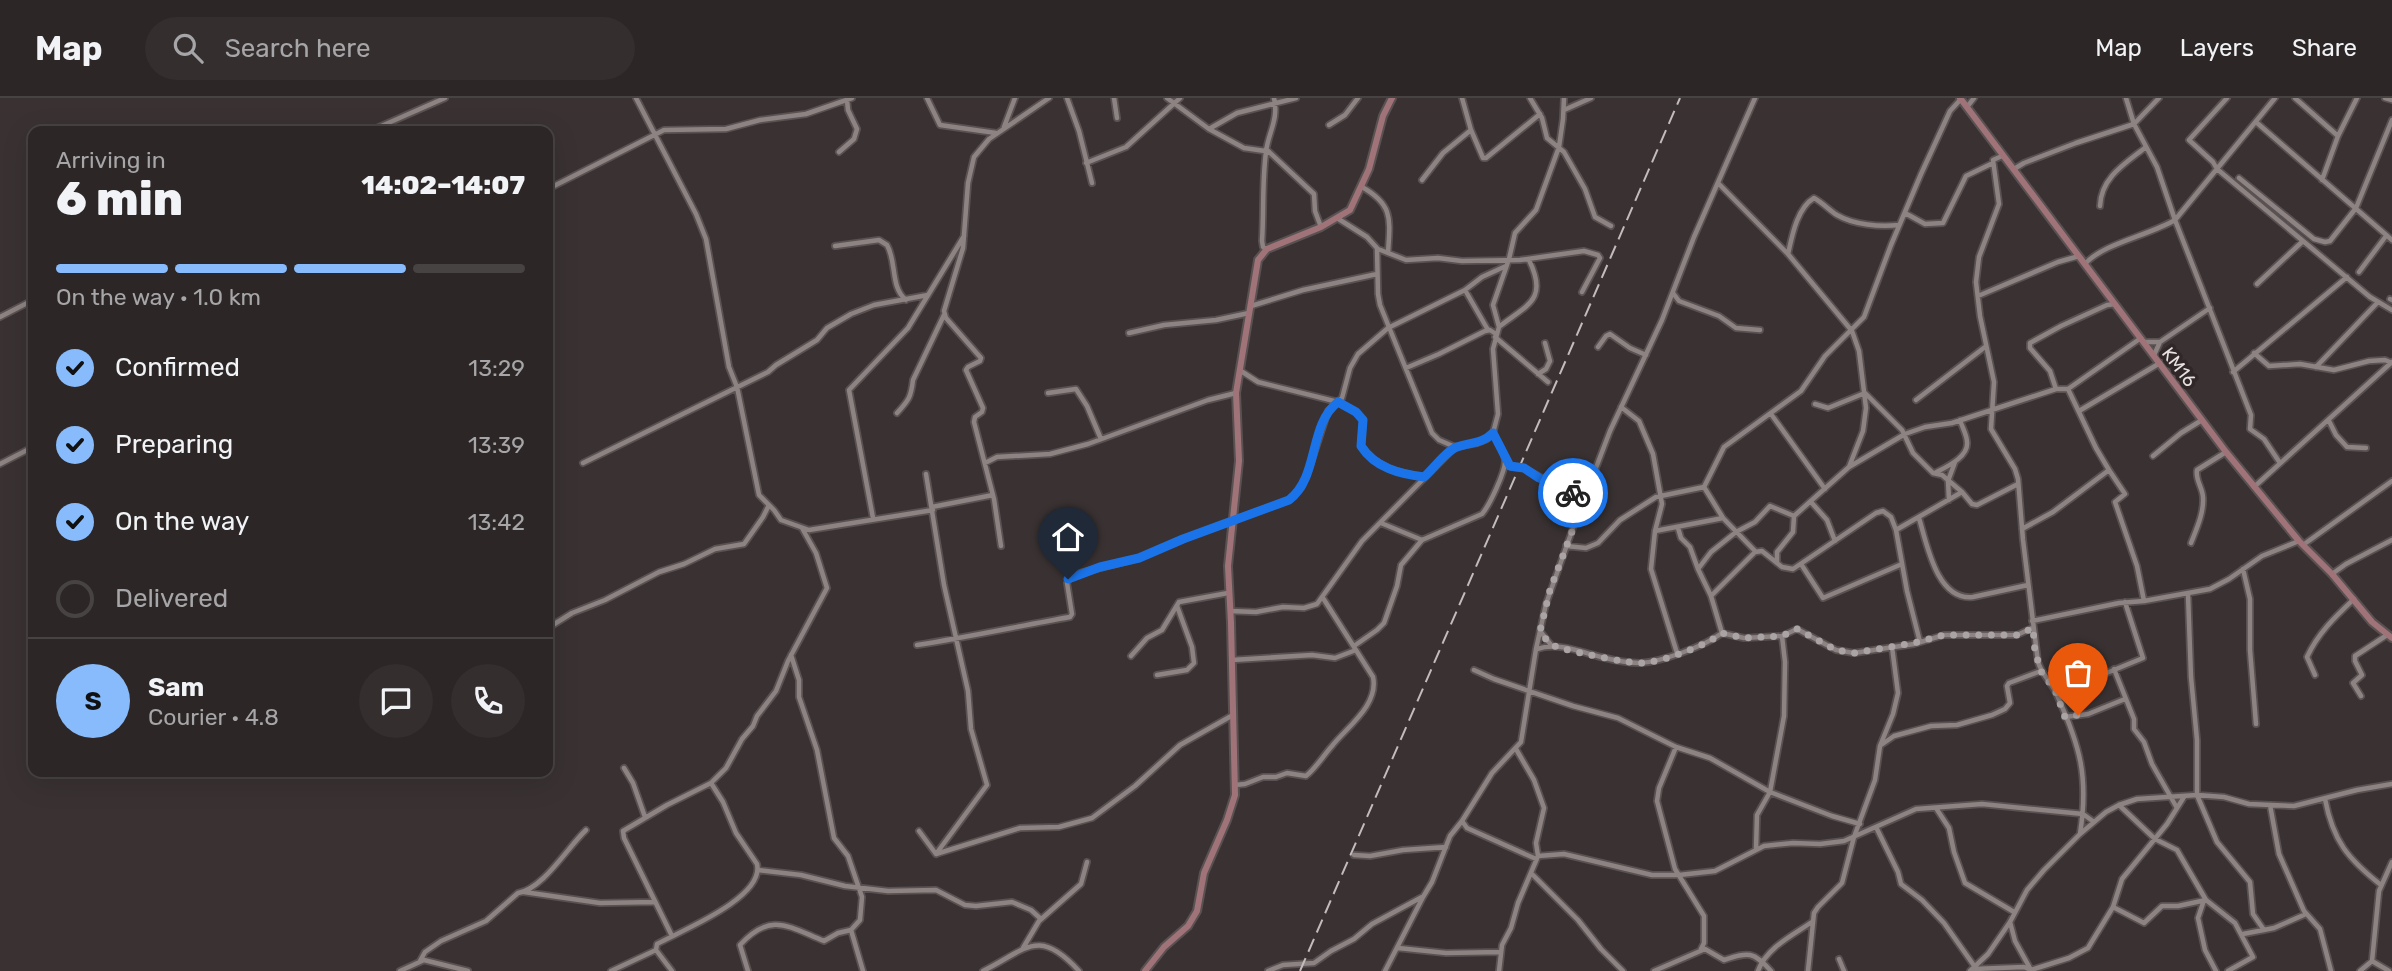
<!DOCTYPE html>
<meta charset="utf-8">
<style>
body{margin:0;font-family:Rubik,sans-serif;background:#342e2e;color:#f1f3f6;height:100vh;display:flex;flex-direction:column;font-size:26px;white-space:nowrap}
*{box-sizing:border-box;margin:0}
p{font-size:23px;color:#a6a5a7}
.icon{flex:none;width:38px;height:38px;fill:none;stroke:currentColor;stroke-width:2;stroke-linecap:round;stroke-linejoin:round}
.map{position:relative;flex:1;overflow:hidden}
.sheet{position:absolute;left:28px;top:28px;width:525px;height:651px;display:flex;flex-direction:column;background:#2c2626;border-radius:14px;box-shadow:0 7px 28px #0002,0 0 0 2px #484343}
.sheet>*{flex:none}
.pin{position:absolute;display:grid;place-items:center;width:60px;height:60px;color:#fff;margin:-72px -30px;border-radius:50% 50% 50% 0;rotate:-45deg;box-shadow:0 0 7px #0007}
.pin .icon{rotate:45deg}
.courier{position:absolute;display:grid;place-items:center;width:70px;height:70px;margin:-35px;border:5px solid #1a73e8;border-radius:50%;background:#fff;color:#222;box-shadow:0 2px 9px #0007}
.head em{font-style:normal;font-weight:800}
.head div{display:flex;flex-direction:column-reverse}
.head{display:flex;align-items:center;justify-content:space-between;height:119px;padding:0 28px}
h1{font-size:46px;font-weight:800;line-height:52px}
.bar{display:grid;grid-template-columns:repeat(4,1fr);gap:10px 7px;align-content:center;height:84px;padding:0 28px}
.bar i{height:9px;border-radius:5px;background:#484343}
.bar .current{background:#87bbfb}
.bar p{grid-column:span 4}
.line{display:flex;align-items:center;gap:18px;padding:0 28px;border-top:2px solid #484343}
.line div{flex:1}
.round{display:grid;place-items:center;flex:none;width:74px;height:74px;border-radius:37px;background:#342e2e}
ol{padding:0 28px;list-style:none}
li{display:flex;align-items:center;gap:21px;height:77px}
li p{margin-inline-start:auto}
li .icon{padding:7px;border-radius:50%;background:#87bbfb;color:#111;stroke-width:4}
li:last-child{color:#a6a5a7}
li i{width:38px;height:38px;border:4px solid #484343;border-radius:50%}
header{display:flex;align-items:center;gap:42px;box-sizing:border-box;height:98px;padding:0 35px;background:#2c2626;border-bottom:2px solid #484343}
header strong{font-size:33px}
nav{display:flex;gap:38px;margin-inline-start:auto;font-size:24px}
.search{width:490px;height:63px;background:#342e2e;display:flex;align-items:center;gap:18px;box-sizing:border-box;padding:0 24px;border-radius:38px;color:#a6a5a7;font-size:26px}
.map>svg:first-child{display:block}
</style>
<header>
<strong>Map</strong>
<div class="search"><svg class="icon" aria-label="search" viewBox="0 0 24 24"><circle cx="10" cy="10" r="6"/><path d="M15 15l6 6"/></svg>Search here</div>
<nav><a>Map</a><a>Layers</a><a>Share</a></nav>
</header>
<div class="map">
<svg width="2392" height="873" viewBox="0 0 2392 873">
<rect width="100%" height="100%" fill="#3a3232"/>
<g fill="none" stroke-linecap="round" stroke-linejoin="round">
<!-- street casing -->
<g stroke="#595152" stroke-width="8">
<path id="street" d="M636 0 696 116 706 141 729 269 737 289 759 397 774 412 781 422 809 432 933 412
M927 0 940 27 996 35
M1067 0 1079 33 1092 85
M1114 0 1117 20
M1167 0 1209 31 1244 50 1265 53
M1462 0 1471 32 1483 60H1486L1540 16
M1530 0 1542 20 1547 40 1564 54 1585 91 1595 119 1611 128
M2126 0 2134 26 2157 69 2175 122 2251 317 2250 331 2264 341 2280 365
M2227 0 2189 42 2213 64 2217 71 2370 199 2392 212
M2295 0 2338 38
M2385 0 2392 2
M1967 9 1974 0
M1564 12 1591 0
M2256 24 2392 142
M1329 27 1345 17 1358 0
M1004 29 1015 0
M1209 31 1237 15 1296 0
M370 33 445 0
M1266 51 1314 96 1315 113 1321 129
M839 54 854 41 857 31 848 12 847 2
M2002 58 1993 62 1999 106 1979 159 1976 184 1980 218 1994 284 1991 331 2015 371 2018 381 2023 442 2038 564C2042 577 2052 585 2057 597 2080 648 2089 679 2080 736
M1086 65 1126 49 1180 0
M2014 71 2024 65 2076 45 2134 26 2159 0
M2239 80 2314 141 2325 144 2330 143 2356 110 2392 22
M1422 82 1443 55 1471 32
M2322 82 2338 38 2357 0
M1719 86 1788 156 1852 233 1859 253 1866 310 1863 333 1849 369
M1362 89C1394 107 1390 122 1388 155
M548 91 664 32 726 31 760 22 806 16 852 0
M2100 108C2101 79 2126 65 2146 49
M1905 115 1925 126 1943 125 1966 78 1993 65
M1337 120 1367 139 1377 150 1378 196 1380 207 1432 335 1439 342 1455 349 1477 345 1487 341 1493 335 1498 316 1493 251 1499 229 1493 207 1509 161 1515 135 1536 112 1559 49 1563 21 1564 0
M835 148 879 142 887 147C897 164 890 189 906 202
M1267 151 1263 149 1262 143C1264 114 1262 83 1266 54 1268 35 1279 22 1274 0
M1378 151 1406 162 1438 160 1462 163 1520 162 1584 153 1598 157 1600 160 1582 194
M1788 156C1792 138 1797 110 1814 100 1823 105 1829 112 1837 117 1854 127 1880 129 1899 127
M2085 166C2102 146 2150 137 2175 122L2275 0
M2359 174 2386 138
M2257 186 2303 143
M1465 192 1488 232
M1673 195 1679 203 1719 218 1736 230 1760 232
M1978 198 2058 164 2079 158
M2390 201 2392 202
M1251 208 1303 192 1377 176
M0 219 33 202
M1500 228C1529 206 1548 201 1529 162
M1129 235 1164 227 1216 222 1249 215
M1495 239 1548 284
M2144 244H2160
M1598 249 1606 238 1610 236 1630 250 1646 257
M2254 255 2269 268 2300 266 2334 272 2369 263 2385 262 2392 265
M2154 257 2160 244 2210 210
M2316 269 2378 204
M1406 270 1439 256 1485 233 1490 232 1496 236
M1241 273 1258 284 1338 304 1356 314 1363 322 1361 348C1375 369 1399 375 1423 379
M2233 274 2347 179
M1538 276 1546 271 1550 263 1545 245
M2056 291 2050 273 2030 250V245L2061 228 2107 207 2115 206
M2068 291 2141 240
M1048 295 1076 291 1087 308 1101 341
M1916 302 1985 249
M1815 306 1828 310 1865 295 1902 332 1913 355 1933 375 1942 377 1962 394
M1621 309 1639 323 1653 356 1662 406 1655 433 1651 471 1677 555
M2079 313 2160 265
M897 315C909 302 911 299 913 282L944 217
M1771 316 1825 391
M2329 323 2336 337 2347 349 2366 350
M2153 358 2181 335 2202 322
M1506 363 1511 369 1524 370 1554 387 1585 399
M583 365 768 274 776 267 817 242 827 230 851 216 874 207 928 197
M985 365 997 359 1050 356 1088 346 1208 302 1236 295
M0 366 33 349
M2109 372 2125 396 2115 404 2137 468 2144 503
M1935 375C1946 369 1969 359 1967 344 1967 337 1962 329 1960 322
M926 376 944 487 968 593 971 631 987 687 936 756
M1704 389 1723 420
M2254 389 2392 264
M1949 402 1948 383 1955 364
M1811 404 1827 422 1835 443
M932 409 993 397
M1794 418 1849 369 1905 336 1925 329 1952 325 2056 291H2068L2096 350 2109 372 2053 414 2022 431
M873 420 849 292 908 230 964 138
M1919 420C1927 447 1937 503 1973 499L2028 487
M1381 425 1422 442
M1678 430 1681 440 1690 449 1698 471
M1896 432 1962 394 1972 406 1977 407 2018 386
M1655 433 1723 420 1755 453
M2191 445C2196 432 2204 415 2203 400 2203 390 2195 382 2197 372L2226 354
M2303 447 2392 383
M1001 448 994 401 974 324 975 319 982 314 983 310 966 272 968 269 980 263 981 260 946 220 944 213 963 150 968 85 974 59 989 41 1049 0
M1566 448 1586 450 1598 445 1620 422 1656 399 1704 389 1724 349 1801 293 1825 258 1864 219 1891 147 1921 76 1950 13 1961 1
M1777 465V454L1793 434 1794 418
M1801 466 1823 500 1902 466
M2243 471 2250 501V552L2256 626
M2332 476 2346 466 2392 442
M2188 496 2191 579 2197 642V697L2217 744 2250 784 2253 816 2264 832
M1711 498 1698 471 1711 454 1736 434 1755 424 1770 408 1794 418
M1230 513 1256 514 1283 509 1304 510 1317 506 1362 443 1455 349
M2032 523 2119 505 2144 503 2210 491 2229 481 2262 458 2299 443
M548 530 572 515 605 502 659 474 684 466 715 451 744 446 763 419 769 407
M1540 533 1551 547
M1722 535 1711 498 1755 454 1762 453 1782 469 1793 471 1876 415 1883 413 1891 419 1896 432 1907 493 1920 544
M1782 538 1797 531 1836 552 1854 555 1914 546 1944 537H2017L2032 530
M917 547C969 539 1019 528 1070 519L1072 516 1067 485 1070 479 1076 476 1139 460 1183 441 1289 402 1301 390 1307 377 1328 313 1342 300 1350 270 1358 256 1388 230 1465 192 1482 179 1506 168
M1354 548 1377 532 1384 525 1397 488 1401 467 1422 442 1482 416C1489 408 1506 373 1505 362 1504 353 1497 343 1493 335
M1537 551C1558 544 1581 554 1601 559 1613 562 1627 565 1640 565 1661 564 1705 548 1722 535L1744 540 1782 538 1785 564 1784 618 1770 694 1757 717 1756 751
M791 557 799 582V599L817 652 834 740 848 758 862 799 860 822 851 832 863 873
M1131 558 1147 540 1162 532 1179 504 1228 495
M1232 562 1312 557 1335 560 1356 552
M2114 571 2134 621V631L2144 644 2152 666 2177 710
M1474 572 1494 581 1573 608 1618 620 1676 649 1710 660 1770 694 1832 718 1860 726
M1157 577 1187 572 1194 565 1192 549 1177 508
M2315 577 2307 559C2318 535 2335 519 2354 501
M2055 592 2092 581 2143 560 2125 504
M2361 598 2353 585 2362 577 2355 563V558L2387 537
M2065 619 2088 616 2125 601
M1881 647 1894 638 1931 628 1957 627 1992 617 2005 611 2010 605 2007 588 2009 585 2041 573
M1676 649 1659 690 1657 703 1675 771 1704 818V845L1701 851
M624 670 633 685 645 719
M1235 687 1245 686 1263 679H1276L1287 675 1306 678C1316 670 1323 658 1332 648 1347 629 1379 607 1373 579L1323 500
M2325 701C2333 743 2348 761 2381 787
M2119 707 2155 741 2177 752 2206 802 2235 825 2253 859 2228 873
M2270 707 2279 756 2304 813 2320 831 2331 873
M1936 710 1949 730 1954 754 1965 785 2014 814
M1462 723 1467 730 1536 761
M1876 729 1898 774 1901 786 1922 802 1944 825 1975 869
M919 733 936 756 1020 730 1059 729 1092 720 1135 688 1180 647 1233 617
M1354 757 1370 758 1403 752 1446 749
M1538 758 1564 756 1652 777H1679L1715 773 1764 748 1793 745 1820 746 1844 743 1916 711 1982 706 2083 716 2094 724
M758 772 801 777 845 788 888 793 936 792 965 807 976 808 1012 804 1031 812 1041 821
M1531 775 1578 822 1601 851 1623 873
M524 794 600 805 654 804
M2204 802 2198 820 2205 852 2216 873
M2113 809 2144 825 2162 808H2178L2206 802
M2010 824 2015 843 2031 872
M2243 836 2274 830 2306 816
M672 838 624 740 623 733 667 707 711 685 726 670 742 641 753 628 757 618 776 593 788 563 827 490 816 455 802 430
M1023 850 1039 823 1081 786 1087 764
M1398 850 1446 855 1500 854
M656 852 672 873
M1839 861 1844 873
M420 863 425 854 441 843 486 823 518 795C543 791 567 750 586 732
M2372 863 2389 873
M1974 871 2024 869 2031 872 2069 860 2088 850 2113 809 2122 781 2167 726 2184 699
M400 873 424 862 468 873
M611 873 656 852 657 846C680 833 765 800 757 766L736 735 723 704 711 685
M748 873 740 847C771 813 789 829 824 843L838 835 851 832
M983 873C1026 852 1038 828 1079 873
M1268 873 1283 867 1314 865 1331 853 1354 841 1372 826 1422 799
M1385 873 1423 799 1432 784 1450 738 1462 723 1492 675 1521 644 1536 551 1546 506 1573 430 1610 333 1662 222 1694 139 1755 0
M1499 873 1502 847 1511 830 1518 805 1538 758 1536 745 1544 710 1534 682 1516 651
M1654 873 1705 851 1724 862C1749 854 1753 853 1771 873
M1758 873C1766 850 1793 837 1812 824
M1808 873 1814 815 1818 809 1842 785 1854 739 1875 682 1880 648 1893 616 1898 595 1892 549
M1970 873 1988 856 2010 824 2027 792 2044 772 2080 736 2106 714 2119 707 2137 701 2197 697 2224 699 2249 706 2294 708 2357 692 2392 686
M2360 873 2372 863 2379 793 2392 764"/>
</g>
<!-- secondary casing -->
<g stroke="#595152" stroke-width="10">
<path id="secondary" d="M1960 0 2226 354 2299 443 2332 476 2372 524 2392 540
M1145 873 1164 849 1188 828 1197 813 1204 775 1227 722 1235 697 1231 525 1228 468 1239 363 1236 295 1258 162 1267 151 1321 129 1350 112 1369 71 1383 18 1392 0"/>
</g>
<!-- street -->
<use href="#street" stroke="#8d8383" stroke-width="4.5"/>
<!-- secondary -->
<use href="#secondary" stroke="#a07378" stroke-width="6"/>
<!-- rail -->
<path stroke="#c2bcbc" stroke-width="2" stroke-dasharray="14 7" stroke-linecap="butt" d="M1300 873 1680 0"/>
</g>
<g fill="none" stroke-linecap="round" stroke-linejoin="round">
<!-- done -->
<path stroke="#aba4a4" stroke-width="7" stroke-dasharray="0 12.6" d="M1573 395 1585 399 1550 492 1540 533C1543 537 1547 543 1550 546 1557 551 1630 566 1641 565 1663 564 1705 548 1722 535L1744 540 1782 538 1797 531 1836 552 1854 555 1914 545 1944 537H2017L2033 530 2035 554 2042 575 2055 592 2065 619 2078 617"/>
<!-- route -->
<path stroke="#1a73e8" stroke-width="9" d="M1068 481 1100 469 1139 460 1183 441 1289 402C1320 378 1308 327 1338 304L1356 314 1363 322 1361 348C1375 370 1400 376 1424 379 1433 371 1446 353 1457 349 1471 344 1482 346 1493 335L1510 368 1524 370 1539 380 1573 395"/>
</g>
<g text-anchor="middle" dominant-baseline="central" stroke-width="7" stroke-linejoin="round" paint-order="stroke">
<!-- street labels -->
<g font-size="18" fill="#e8e2e2" stroke="#302828">
<text transform="translate(2179 269) rotate(53)">KM16</text>
</g>
</g>
</svg>
<div class="pin" style="left:2078px;top:617px;background:#ea580c"><svg class="icon" aria-label="bag" viewBox="0 0 24 24"><path d="M5 8h14l-1 12H6zM9 8a3 3 0 0 1 6 0"/></svg></div>
<div class="pin" style="left:1068px;top:481px;background:#1f2937"><svg class="icon" aria-label="home" viewBox="0 0 24 24"><path d="M3 11l9-7 9 7M6 9v11h12V9"/></svg></div>
<div class="courier" style="left:1573px;top:395px"><svg class="icon" aria-label="bike" viewBox="0 0 24 24"><circle cx="6" cy="16" r="4"/><circle cx="18" cy="16" r="4"/><path d="M6 16l4-8h5l3 8M10 8l3 8H6M13 5h3"/></svg></div>
<section class="sheet">
<div class="head"><div><h1>6 min</h1><p>Arriving in</p></div><em>14:02–14:07</em></div>
<div class="bar"><i class="current"></i><i class="current"></i><i class="current"></i><i></i><p>On the way · 1.0 km</p></div>
<ol>
<li><svg class="icon" aria-label="check" viewBox="0 0 24 24"><path d="M5 12l5 5 9-10"/></svg>Confirmed<p>13:29</p></li>
<li><svg class="icon" aria-label="check" viewBox="0 0 24 24"><path d="M5 12l5 5 9-10"/></svg>Preparing<p>13:39</p></li>
<li><svg class="icon" aria-label="check" viewBox="0 0 24 24"><path d="M5 12l5 5 9-10"/></svg>On the way<p>13:42</p></li>
<li><i></i>Delivered</li>
</ol>
<div class="line" style="height:126px"><b class="round" style="background:#87bbfb;color:#111">S</b><div><b>Sam</b><p>Courier · 4.8</p></div><a class="round"><svg class="icon" aria-label="chat" viewBox="0 0 24 24"><path d="M4 5h16v11H9l-5 4z"/></svg></a><a class="round"><svg class="icon" aria-label="phone" viewBox="0 0 24 24"><path d="M5 4h4l2 5-3 2q2 4 5 5l2-3 5 2v4C11 20 4 13 5 4z"/></svg></a></div>
</section>
</div>
